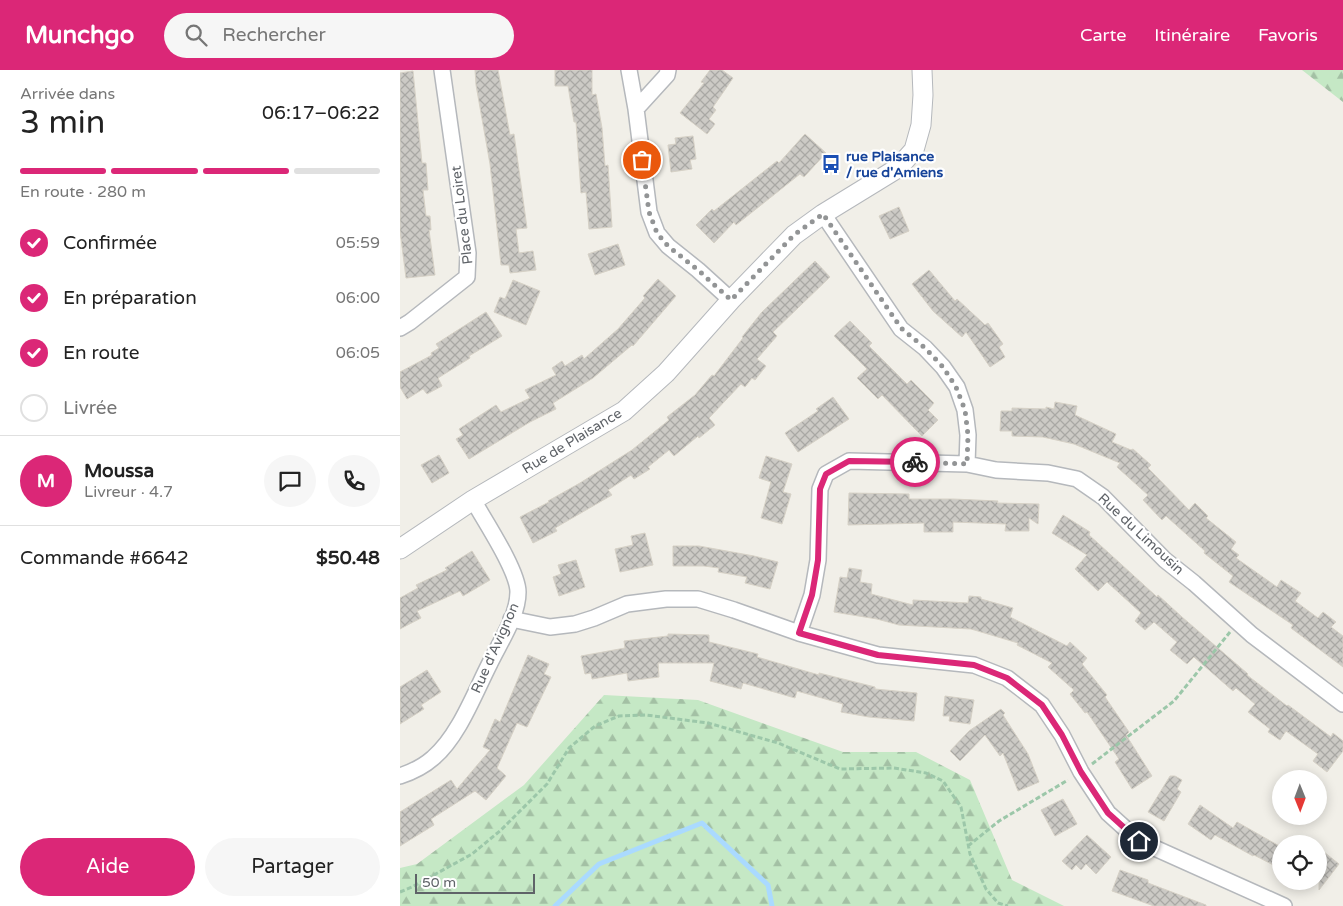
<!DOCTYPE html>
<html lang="fr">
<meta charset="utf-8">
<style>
body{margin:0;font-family:"Varela Round",sans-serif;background:#f6f6f6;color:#222;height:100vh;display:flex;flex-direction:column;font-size:19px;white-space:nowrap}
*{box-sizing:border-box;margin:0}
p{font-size:16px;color:#767676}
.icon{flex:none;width:28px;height:28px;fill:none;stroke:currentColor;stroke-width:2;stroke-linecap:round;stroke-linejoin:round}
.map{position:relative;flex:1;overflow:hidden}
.sheet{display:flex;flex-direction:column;background:#fff;width:400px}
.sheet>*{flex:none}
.needle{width:32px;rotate:179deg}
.controls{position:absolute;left:872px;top:700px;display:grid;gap:10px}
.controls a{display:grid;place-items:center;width:55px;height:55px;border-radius:50%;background:#fff;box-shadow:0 2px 12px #0003;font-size:25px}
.scale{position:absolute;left:15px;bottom:12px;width:120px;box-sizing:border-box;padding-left:5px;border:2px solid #5f6368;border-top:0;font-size:14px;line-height:18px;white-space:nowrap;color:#5f6368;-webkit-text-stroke:4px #fff;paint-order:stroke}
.pin{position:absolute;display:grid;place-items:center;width:42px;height:42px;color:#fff;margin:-21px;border:2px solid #fff;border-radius:50%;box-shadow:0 1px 5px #0007}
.courier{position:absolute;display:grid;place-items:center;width:50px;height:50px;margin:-25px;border:4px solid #db2777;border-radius:50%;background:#fff;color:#222;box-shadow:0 1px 6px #0007}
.headline em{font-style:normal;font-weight:600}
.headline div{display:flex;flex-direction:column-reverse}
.headline{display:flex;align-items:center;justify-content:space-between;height:85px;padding:0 20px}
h1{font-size:32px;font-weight:600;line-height:38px}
.bar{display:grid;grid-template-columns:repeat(4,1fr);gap:8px 5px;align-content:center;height:60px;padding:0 20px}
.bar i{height:6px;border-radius:4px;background:#e0e0e0}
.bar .selected{background:#db2777}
.bar p{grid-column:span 4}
.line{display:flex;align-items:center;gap:12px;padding:0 20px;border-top:1px solid #e0e0e0}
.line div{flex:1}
.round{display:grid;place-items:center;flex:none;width:52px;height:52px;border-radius:26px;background:#f6f6f6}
ol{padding:0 20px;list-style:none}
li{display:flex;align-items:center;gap:15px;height:55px}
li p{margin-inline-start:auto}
li .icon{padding:5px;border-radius:50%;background:#db2777;color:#fff;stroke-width:4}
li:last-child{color:#767676}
li i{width:28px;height:28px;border:2px solid #e0e0e0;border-radius:50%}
.button{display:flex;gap:10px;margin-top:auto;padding:10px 20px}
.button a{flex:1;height:58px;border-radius:30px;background:#db2777;color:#fff;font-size:20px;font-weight:600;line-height:58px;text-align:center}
.button a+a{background:#f6f6f6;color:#222}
header{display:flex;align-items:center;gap:30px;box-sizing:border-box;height:70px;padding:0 25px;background:#db2777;color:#fff}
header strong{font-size:24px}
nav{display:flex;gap:28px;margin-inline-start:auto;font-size:18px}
.search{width:350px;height:45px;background:#f6f6f6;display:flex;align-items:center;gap:12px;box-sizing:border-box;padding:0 18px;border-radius:28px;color:#767676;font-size:19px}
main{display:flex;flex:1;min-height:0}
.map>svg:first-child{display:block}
</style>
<header>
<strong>Munchgo</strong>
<div class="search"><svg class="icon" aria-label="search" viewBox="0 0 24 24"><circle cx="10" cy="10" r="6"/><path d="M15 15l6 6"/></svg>Rechercher</div>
<nav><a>Carte</a><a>Itinéraire</a><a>Favoris</a></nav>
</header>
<main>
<section class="sheet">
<div class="headline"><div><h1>3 min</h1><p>Arrivée dans</p></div><em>06:17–06:22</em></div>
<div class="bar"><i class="selected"></i><i class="selected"></i><i class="selected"></i><i></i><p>En route · 280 m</p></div>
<ol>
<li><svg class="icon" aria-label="check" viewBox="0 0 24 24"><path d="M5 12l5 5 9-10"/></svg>Confirmée<p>05:59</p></li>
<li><svg class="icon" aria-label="check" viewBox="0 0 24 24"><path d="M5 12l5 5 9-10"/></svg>En préparation<p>06:00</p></li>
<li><svg class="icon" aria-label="check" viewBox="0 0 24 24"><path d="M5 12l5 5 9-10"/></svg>En route<p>06:05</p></li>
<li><i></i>Livrée</li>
</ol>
<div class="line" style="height:90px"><b class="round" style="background:#db2777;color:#fff">M</b><div><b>Moussa</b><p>Livreur · 4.7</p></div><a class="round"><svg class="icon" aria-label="chat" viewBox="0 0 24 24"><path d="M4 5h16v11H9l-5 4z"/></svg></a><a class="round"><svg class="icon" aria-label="phone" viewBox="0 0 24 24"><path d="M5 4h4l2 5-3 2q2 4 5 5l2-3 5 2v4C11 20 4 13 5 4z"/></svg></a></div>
<div class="line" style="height:65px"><div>Commande #6642</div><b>$50.48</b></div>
<div class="button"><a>Aide</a><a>Partager</a></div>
</section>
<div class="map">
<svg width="943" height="836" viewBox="0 0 943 836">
<defs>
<pattern id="forest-firs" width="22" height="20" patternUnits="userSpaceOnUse" patternTransform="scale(1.25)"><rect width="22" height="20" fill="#c5e8c5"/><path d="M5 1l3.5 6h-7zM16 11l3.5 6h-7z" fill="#a3c0a4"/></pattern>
<pattern id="building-cross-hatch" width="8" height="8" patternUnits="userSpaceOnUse" patternTransform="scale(1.25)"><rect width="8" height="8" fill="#cccac5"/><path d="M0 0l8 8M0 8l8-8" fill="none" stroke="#a9a8a4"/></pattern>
</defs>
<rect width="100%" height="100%" fill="#f1efe8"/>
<!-- forest -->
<path fill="url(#forest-firs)" d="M902 0H943V32Z
M204 625 298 630 443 682H516L570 710 612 810 664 836H0V798L17 794 124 715Z"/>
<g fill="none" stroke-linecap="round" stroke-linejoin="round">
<!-- stream -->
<path stroke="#aadaff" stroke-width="5" d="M155 836 199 794 302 753 368 815 372 836"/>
</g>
<!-- building -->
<path fill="url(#building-cross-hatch)" stroke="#d6d1c6" d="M75 0H98L110 65 114 64 127 158 116 159 119 183 133 181 136 200 110 203 109 195H101L90 94 76 15Z
M155 0H192V25L196 24 202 58 205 96 208 95 212 157 189 159 186 122 181 123 176 52H174L168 16H155Z
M310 0H322L333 8 313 37 316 40 309 49 315 54 307 64 280 43 304 13 301 12Z
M13 1 22 93H26L28 120H23L26 146H30L31 160H29L35 205 6 208 0 161V3Z
M405 64 426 83 404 107 400 104 336 155 334 152 314 173 296 155 312 139 314 141 377 91 379 93Z
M293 66 296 89 290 90 292 99 271 102 268 75 276 74 275 68Z
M499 137 509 161 490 169 479 146Z
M218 174 225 195 195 205 188 184Z
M415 191 430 207 373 262 377 266 357 289 366 296 355 310 352 308 345 317 341 314 309 348 315 355 299 368 298 366 274 386 269 380 248 397 250 399 234 409 231 405 208 420 212 425 155 458 157 461 133 473 120 447 149 432 148 431 180 413 232 380 269 350 267 347 295 325 312 305 314 306 343 268 342 267 362 242Z
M529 200 555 231 557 229 585 255 588 253 603 274 599 277 605 287 590 297 566 262 562 267 533 241 512 214Z
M258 209 276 226 233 276 232 275 193 308 153 333 156 339 130 352 69 389 56 369 63 365 59 359 96 335 101 342 130 328 125 320 156 305 152 298 162 291 165 296 182 285 184 289 218 259 245 228 243 226Z
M113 210 140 221 126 255 94 242 100 227 105 229Z
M86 242 102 266 69 286 70 288 38 308 42 316 27 324 23 319 7 329 0 317V302L32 285 31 283 39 278 36 274Z
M450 251 472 273 469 276 507 314 511 310 534 333 528 340 538 350 522 366 482 325 478 329 457 308 467 299 434 266Z
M433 327 449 349 398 382 385 363 418 341 416 339Z
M655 332 677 336 675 345 716 364 712 372 731 380 733 379 751 395 748 398 789 440 795 433 808 446 806 448 836 472 831 479 839 485 836 488 877 517 881 510 901 523 895 531 918 548 923 542 936 552 931 557 943 566V597L891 558 893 555 829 512 833 506 804 483 805 481 766 446 762 450 743 430 748 425 717 397 720 393 674 374 643 367 612 366V361H600L601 341H612V338L646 339V337L654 339Z
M39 385 49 403 32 413 21 395Z
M366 386 392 394 383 422 391 424 382 454 361 448 371 412 359 408Z
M449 423 509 424V429H553L598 431 597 433 639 434 638 454 629 448V461H605L606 454 553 452V462H524V453L448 455Z
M663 445 690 462 689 465 722 495 757 527 758 525 782 547 848 604 847 605 887 636 888 635 931 667 933 663 943 671V681L927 702 913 691 918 684 886 661 880 670 868 662 870 659 848 642 855 634 836 618 833 621 794 587 787 594 770 580 777 572 754 552 745 560 735 551 741 543 707 512 698 521 675 499 687 485 652 463Z
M245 463 253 495 220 502 215 479 233 475 231 466Z
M273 476H299L354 486 378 492 370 519 345 513 347 507 318 502 319 498 304 496H273Z
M72 481 90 510 63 526 60 521 17 541 21 548 0 559V528L18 518 16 515 47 500 45 498Z
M176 490 185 517 159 526 153 507 161 504 158 495Z
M449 498 462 500 460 512 472 514 471 524 513 535V530L568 533 569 526 581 527V529L613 538 610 547 667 576 670 572 687 588 682 594 707 625 705 627 729 662 726 665 752 706 732 719 715 692 719 689 687 642 685 643 670 624 674 620 648 597 652 593 617 575 618 573 571 559 499 555 477 549 434 542 440 507 447 508Z
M268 564 309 565V572L358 584 357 587 419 605V603L475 617V619L517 623 514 651 469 647 441 642 443 634 397 621 395 628 343 613 341 619 310 611 314 593H258L259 607 228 611 227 603 192 609 191 603 185 604 181 586 225 578 224 571 268 566Z
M128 585 149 594 144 604 151 607 127 657 117 653 97 698 106 706 86 730 75 721 31 749 34 755 0 776V742L51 710 57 719 90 680 83 677 95 649 100 652Z
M27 600 41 622 21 635 24 639 0 654V617Z
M545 626 574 630 570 654 549 651 550 646H543Z
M601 639 605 643 603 645 628 684 639 712 618 721 603 683 600 686 585 665 560 691 550 681 569 661Z
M770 706H775L782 710 777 719 781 722 764 751 748 742Z
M663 729 677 754 655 766 641 740Z
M800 735 833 758 837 752 881 777V799L854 785 853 786 815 765 811 770 788 754Z
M687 765 711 787 696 804 686 794 681 800 676 795 672 800 662 791Z
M919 778 939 794 919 820Z
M720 800 748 810V813L806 835V836H754L712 821Z"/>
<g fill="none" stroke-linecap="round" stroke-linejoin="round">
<!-- minor casing -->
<g stroke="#b5b8bc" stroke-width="18">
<path id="minor" d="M229 0 236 39 249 142 257 163 268 176 298 200 331 230
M236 39 267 5 268 0
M423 144 501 259 525 278 543 297 557 317 565 340 568 365 567 394
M0 258 10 252 67 207 68 183 42 0
M111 549 150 557 175 554 194 548 227 534 266 529H298L334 540 399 563 478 585 574 595 607 608 642 635 662 665 681 702 708 743 739 771 884 836
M399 563 412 525 418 490 420 419 426 404 449 391 567 394 596 400 648 403 677 409 703 427 765 490 794 513 852 565 943 634
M0 706C12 702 24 696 33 688 59 666 75 622 90 593 100 572 118 546 118 522 118 501 85 451 73 430"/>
</g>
<!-- tertiary casing -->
<g stroke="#b5b8bc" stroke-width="21">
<path id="tertiary" d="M0 479 73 430 224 341 266 303 331 230 394 165 423 144 498 98 514 80 521 55 523 25 522 0"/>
</g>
<!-- path -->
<path stroke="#9cc7a9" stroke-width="3" stroke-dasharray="5 2.5" stroke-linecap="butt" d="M692 694 774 631 830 562
M568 776 599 751 668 710
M0 822 12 817 72 784 101 760 147 714 169 678 195 656 219 646 246 645 308 653 378 673 440 699 494 698 526 703 543 711 561 737 570 784 586 819 598 833 608 836"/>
<!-- minor -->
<use href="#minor" stroke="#fff" stroke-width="15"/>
<!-- tertiary -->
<use href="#tertiary" stroke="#fff" stroke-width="19"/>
</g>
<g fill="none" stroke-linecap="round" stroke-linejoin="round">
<!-- done -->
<path stroke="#929495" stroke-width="5" stroke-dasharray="0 9" d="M242 90 249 142 257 163 268 176 298 200 331 230 394 165 423 144 501 258 525 278 543 297 556 317 565 340 568 365 567 394 515 392"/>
<!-- route -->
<path stroke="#db2777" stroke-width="6" d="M515 392 449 391 426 404 420 419 418 490 412 525 399 563 478 585 574 595 607 608 642 635 662 665 681 702 708 743 739 771"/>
</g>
<!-- icons -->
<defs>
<g id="bus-bare" transform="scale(1.5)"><path d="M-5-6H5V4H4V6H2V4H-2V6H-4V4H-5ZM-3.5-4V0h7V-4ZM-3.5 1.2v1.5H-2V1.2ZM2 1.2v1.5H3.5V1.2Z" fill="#1a4fb4" stroke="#fff" stroke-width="2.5" paint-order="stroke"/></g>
</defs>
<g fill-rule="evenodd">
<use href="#bus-bare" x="431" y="94"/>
</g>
<g text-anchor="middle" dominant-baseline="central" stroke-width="4.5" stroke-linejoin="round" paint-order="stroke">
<!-- transit labels -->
<g font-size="14" font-weight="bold" fill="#164399" stroke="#fff" text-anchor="start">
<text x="446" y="86">rue Plaisance<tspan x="446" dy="16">/ rue d'Amiens</tspan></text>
</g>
<!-- street labels -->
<g font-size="14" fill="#5f6368" stroke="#fff">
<text transform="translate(62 145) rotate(-97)">Place du Loiret</text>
<text transform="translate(172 371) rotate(-31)">Rue de Plaisance</text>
<text transform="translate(741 464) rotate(43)">Rue du Limousin</text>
<text transform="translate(95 578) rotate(-66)">Rue d'Avignon</text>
</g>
</g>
</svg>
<div class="controls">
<a><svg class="needle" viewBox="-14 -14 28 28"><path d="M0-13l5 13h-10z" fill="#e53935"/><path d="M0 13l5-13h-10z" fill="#767676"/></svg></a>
<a><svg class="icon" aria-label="locate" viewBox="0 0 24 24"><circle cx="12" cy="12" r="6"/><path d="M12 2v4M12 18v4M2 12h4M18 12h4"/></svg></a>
</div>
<div class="scale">50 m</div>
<div class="pin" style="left:242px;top:90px;background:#ea580c"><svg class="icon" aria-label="bag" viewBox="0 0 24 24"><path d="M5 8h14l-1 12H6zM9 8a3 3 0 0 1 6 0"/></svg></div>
<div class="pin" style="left:739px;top:771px;background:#1f2937"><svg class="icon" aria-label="home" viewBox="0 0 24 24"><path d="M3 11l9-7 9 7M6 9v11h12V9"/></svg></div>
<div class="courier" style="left:515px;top:392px"><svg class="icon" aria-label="bike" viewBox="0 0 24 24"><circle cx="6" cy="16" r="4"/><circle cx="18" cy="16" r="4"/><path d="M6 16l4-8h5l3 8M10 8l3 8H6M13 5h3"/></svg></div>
</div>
</main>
